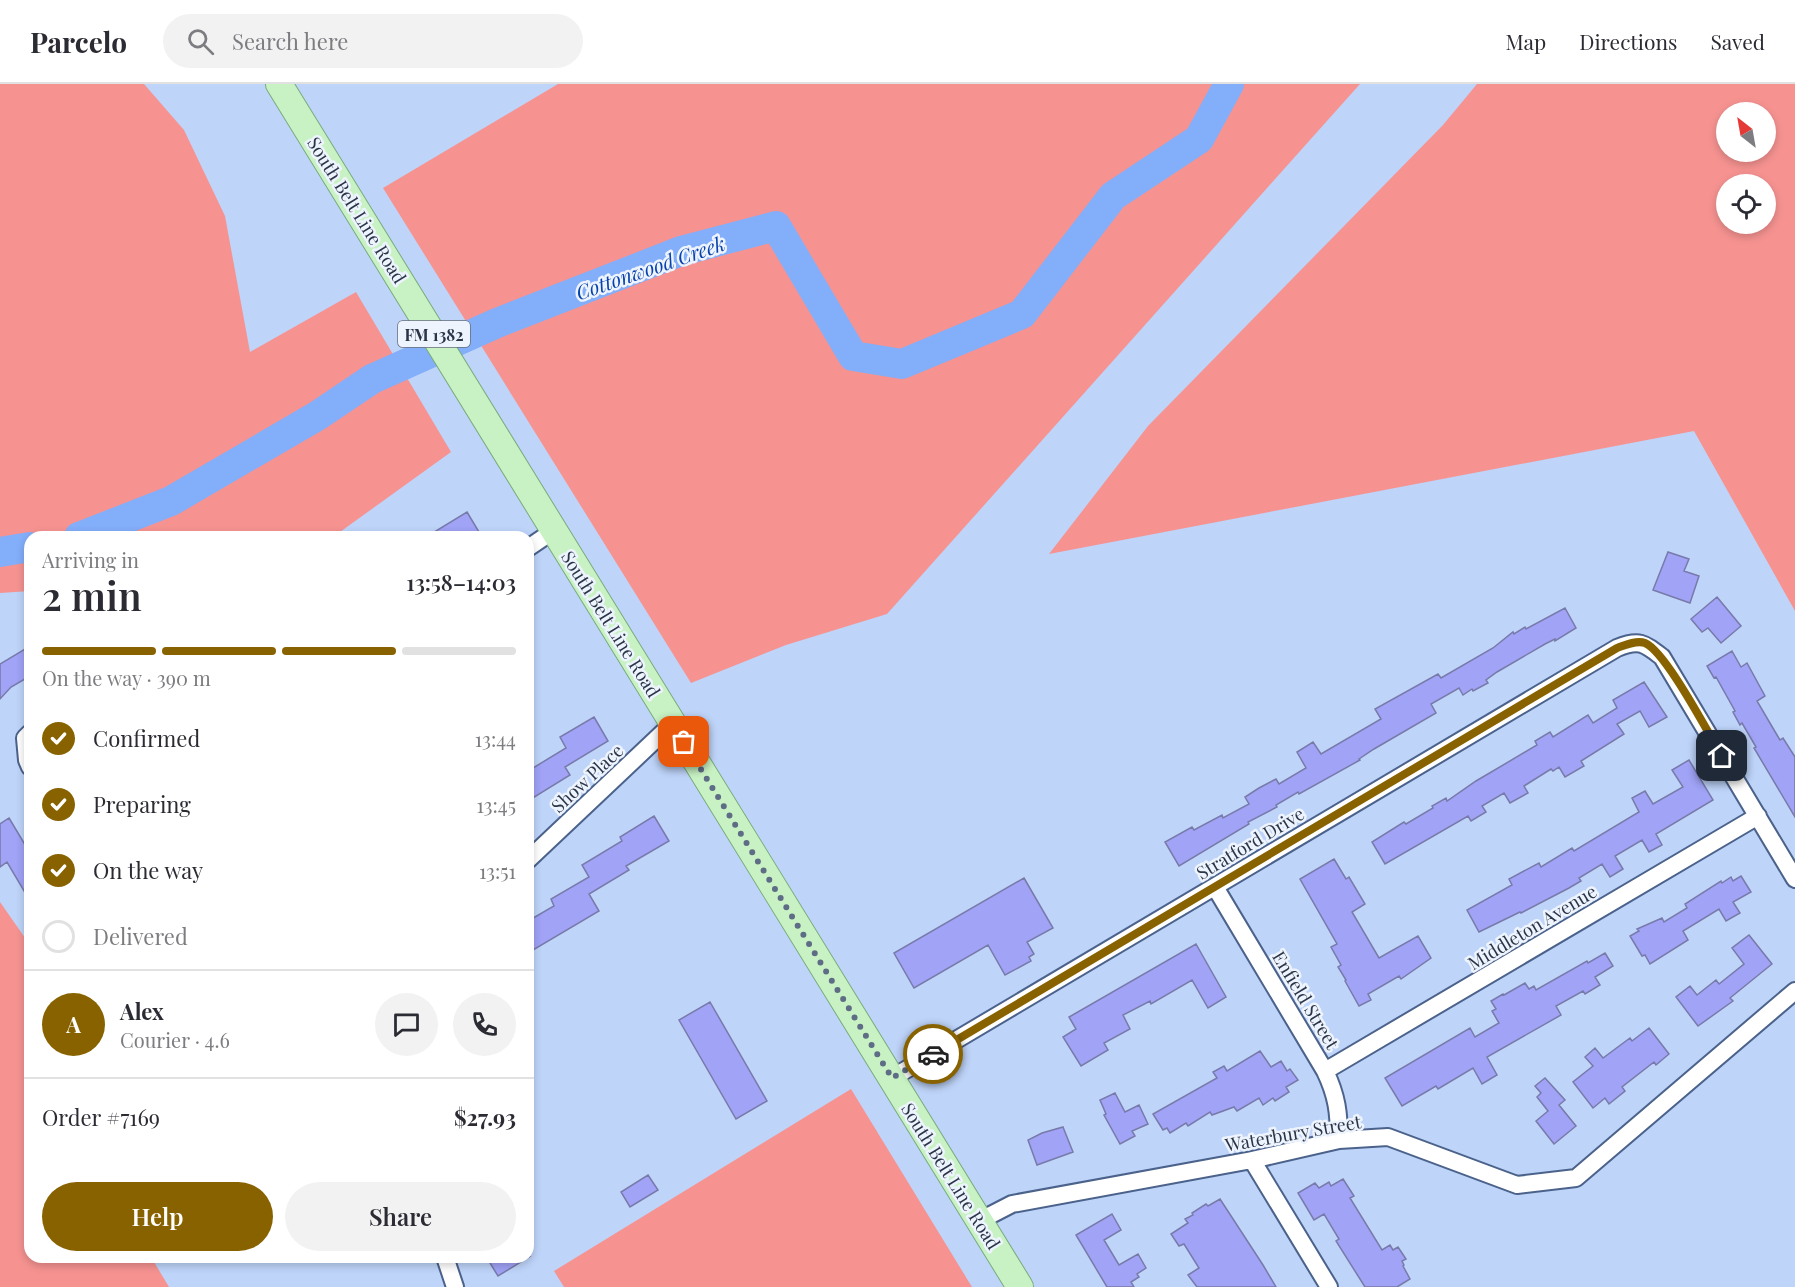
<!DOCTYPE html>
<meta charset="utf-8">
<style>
body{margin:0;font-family:"Playfair Display",serif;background:#f2f2f3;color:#2b2b33;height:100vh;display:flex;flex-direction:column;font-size:22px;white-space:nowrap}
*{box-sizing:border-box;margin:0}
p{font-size:20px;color:#7c7c81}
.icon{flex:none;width:33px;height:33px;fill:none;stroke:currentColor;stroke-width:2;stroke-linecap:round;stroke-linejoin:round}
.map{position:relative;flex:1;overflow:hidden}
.sheet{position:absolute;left:24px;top:447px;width:510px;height:732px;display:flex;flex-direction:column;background:#fff;border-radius:18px;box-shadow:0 3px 9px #0003}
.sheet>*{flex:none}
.needle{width:39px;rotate:329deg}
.fabs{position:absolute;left:1716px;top:18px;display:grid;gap:12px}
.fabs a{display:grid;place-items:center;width:60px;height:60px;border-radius:50%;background:#fff;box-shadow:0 3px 9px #0003;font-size:30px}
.pin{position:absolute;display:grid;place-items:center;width:51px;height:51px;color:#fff;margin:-26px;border-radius:12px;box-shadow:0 3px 9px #0006}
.courier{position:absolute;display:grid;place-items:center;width:60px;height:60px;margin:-30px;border:4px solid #896200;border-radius:50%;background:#fff;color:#222;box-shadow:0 2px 8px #0007}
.headline em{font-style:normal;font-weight:600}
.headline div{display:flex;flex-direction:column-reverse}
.headline{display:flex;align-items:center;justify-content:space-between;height:102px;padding:0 18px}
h1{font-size:39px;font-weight:600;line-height:45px}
.bar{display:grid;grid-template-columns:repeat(4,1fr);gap:9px 6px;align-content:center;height:72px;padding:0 18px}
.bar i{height:8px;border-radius:4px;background:#e1e1e2}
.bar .selected{background:#896200}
.bar p{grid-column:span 4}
.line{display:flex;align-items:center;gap:15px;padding:0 18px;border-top:2px solid #e1e1e2}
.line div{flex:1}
.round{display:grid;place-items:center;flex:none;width:63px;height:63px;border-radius:32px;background:#f2f2f3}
ol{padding:0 18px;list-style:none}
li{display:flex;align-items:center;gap:18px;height:66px}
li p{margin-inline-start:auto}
li .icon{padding:6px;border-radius:50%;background:#896200;color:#fff;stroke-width:4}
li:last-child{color:#7c7c81}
li i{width:33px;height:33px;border:3px solid #e1e1e2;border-radius:50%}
.cta{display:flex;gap:12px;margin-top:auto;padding:12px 18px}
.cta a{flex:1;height:69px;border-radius:36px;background:#896200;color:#fff;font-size:24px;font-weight:600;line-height:69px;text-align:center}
.cta a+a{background:#f2f2f3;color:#2b2b33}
header{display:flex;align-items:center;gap:36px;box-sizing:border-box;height:84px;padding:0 30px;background:#fff;border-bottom:2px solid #e1e1e2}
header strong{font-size:28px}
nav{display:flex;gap:33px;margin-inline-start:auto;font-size:21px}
.search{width:420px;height:54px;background:#f2f2f3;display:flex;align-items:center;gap:15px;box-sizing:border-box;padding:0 21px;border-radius:33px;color:#7c7c81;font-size:22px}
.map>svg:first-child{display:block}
</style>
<header>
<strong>Parcelo</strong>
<div class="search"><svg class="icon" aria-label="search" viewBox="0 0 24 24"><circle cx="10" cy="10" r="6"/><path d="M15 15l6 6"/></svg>Search here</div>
<nav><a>Map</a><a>Directions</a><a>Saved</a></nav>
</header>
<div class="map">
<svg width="1795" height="1203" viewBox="0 0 1795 1203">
<rect width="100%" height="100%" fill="#bed4f9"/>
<!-- green -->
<path fill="#f69391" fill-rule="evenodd" d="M0 0H144L184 46 225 132 250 268 356 208 451 368 333 453H30V507L0 509Z
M558 0H1360L887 530 786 561 691 599 383 104Z
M1477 0H1795V527L1694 347 1049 470 1148 342 1443 41ZM1766 28V68H1726V28ZM1766 100V140H1726V100Z
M0 818 30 861V1173H151L169 1203H0Z
M851 1005 972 1203H564L554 1187Z"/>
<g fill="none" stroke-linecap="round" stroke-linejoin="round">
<!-- river -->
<path stroke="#83aefa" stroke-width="30" d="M79 453 171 417 317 332 372 295 497 239 681 167 776 142 853 272 902 280 1022 230 1113 112 1199 55 1229 0
M0 468 30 463"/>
</g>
<!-- building -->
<path fill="#a0a3f6" stroke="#787aaa" stroke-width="1.5" d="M467 428 482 453H426Z
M1668 468 1689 475 1684 487 1699 492 1690 519 1653 506Z
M1717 513 1741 542 1721 559 1708 544 1702 548 1691 535Z
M1565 524 1576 544 1555 557V555L1545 560 1497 588 1486 596 1488 599 1473 607 1472 605 1463 611 1459 604 1431 620 1436 629 1374 665 1359 675 1360 676 1299 710 1298 708 1276 721 1277 723 1248 738 1249 740 1179 782 1165 758 1192 743 1194 746 1222 731 1223 734 1249 720 1245 713 1259 704 1276 695 1279 700 1306 684 1297 668 1313 658 1321 670 1381 635 1375 625 1438 590 1441 594 1493 564 1513 548 1514 550 1525 543 1526 545Z
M30 562V592L11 603 0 615V580Z
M1732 567 1741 583 1747 579 1765 612 1757 617 1777 651 1780 656 1783 654 1795 673V733L1754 664 1756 663 1742 639 1740 641 1733 628 1735 627 1716 593 1714 594 1707 582Z
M1644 598 1667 633 1649 643 1640 627 1617 640 1624 650 1581 677 1584 682 1565 693 1559 683 1553 687 1551 685 1524 702 1528 709 1510 719 1504 709 1482 722 1486 728 1471 737 1468 732 1385 780 1372 758 1404 738 1406 740 1433 724 1432 722 1446 714 1447 717 1476 697 1537 661 1535 657 1550 648 1553 653 1588 631 1593 639 1617 624 1613 616Z
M594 633 608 657 565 683 570 691 528 717V687L566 664 560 653Z
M1689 676 1713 716 1656 750 1662 761 1649 768 1642 756 1615 772 1623 785 1610 793 1602 780 1579 794 1581 797 1569 804 1521 829 1520 828 1479 848 1467 826 1512 801 1509 795 1539 779 1541 783 1572 764 1574 767 1639 728 1632 714 1645 707 1653 720 1683 703 1672 686Z
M654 732 669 757 626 782 629 786 589 810 599 827 528 869V837L554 822 551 815 589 793 582 781 622 757 620 753Z
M9 734 30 769V817L7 778 0 783V740Z
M1334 775 1346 795 1349 793 1365 820 1352 828 1379 874 1418 852 1431 874 1401 895 1399 892 1368 910 1371 916 1359 922 1345 897 1346 896 1338 883 1341 881 1331 863 1337 860 1300 795Z
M1741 792 1751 808 1733 818 1740 829 1726 837 1719 825 1683 847 1688 856 1650 880 1645 871 1642 872 1630 852 1639 847 1637 845 1662 834 1664 838 1687 824 1685 820 1721 797 1722 799 1731 793 1733 797Z
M1024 794 1053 844 1027 858 1034 870 1029 873 1031 877 1005 891 988 861 914 904 894 869Z
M1749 851 1772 880 1730 914 1733 917 1698 942 1676 913 1690 902 1697 911 1716 896 1719 900 1744 880 1732 864Z
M1196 860 1226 913 1208 924 1192 896 1151 920 1150 917 1123 931 1130 945 1104 959 1108 966 1081 982 1063 953 1076 945 1069 933Z
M1605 869 1613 882 1595 893 1600 901 1585 910 1583 907 1556 922 1561 931 1487 973 1497 991 1482 1000 1473 984 1438 1005 1436 1002 1402 1022 1385 994 1470 944 1475 953 1499 939 1492 927 1496 925 1491 917 1503 910 1504 911 1525 899 1529 905 1534 902 1536 906 1587 877 1588 879Z
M710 918 767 1017 736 1035 679 936Z
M1649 944 1669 970 1656 981 1654 978 1622 1003 1625 1007 1609 1020 1605 1014 1593 1024 1573 998 1593 982 1585 973 1595 964 1603 974 1630 954 1632 957Z
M1260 967 1271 983 1281 977 1287 987 1290 985 1298 996 1286 1003 1289 1008 1275 1017 1273 1014 1263 1021 1259 1014 1237 1027 1234 1023 1212 1031 1210 1028 1188 1042 1186 1039 1170 1049 1167 1044 1163 1046 1153 1030 1217 994 1213 988 1224 982 1227 987Z
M1545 994 1565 1016 1559 1021 1576 1042 1554 1060 1536 1037 1548 1027 1537 1013 1541 1009 1535 1002Z
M1115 1009 1125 1028 1139 1021 1148 1040 1132 1047 1135 1052 1120 1060 1104 1031 1106 1030 1100 1016Z
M1063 1043 1073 1068 1037 1081 1028 1056 1042 1049Z
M648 1091 658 1106 630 1123 621 1108Z
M1343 1095 1354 1112 1350 1114 1382 1166 1390 1161 1393 1166 1398 1163 1406 1175 1402 1177 1404 1181 1403 1182 1410 1195 1397 1203H1365L1336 1157 1339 1155 1324 1130 1314 1136 1298 1109 1315 1099 1319 1104 1329 1098 1331 1102Z
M1220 1115 1263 1181 1276 1203H1197L1188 1191 1199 1184 1184 1160 1179 1162 1171 1150 1188 1139 1185 1135 1193 1131 1192 1129 1206 1120 1208 1122Z
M1112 1130 1121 1146 1104 1156 1119 1181 1138 1170 1146 1184 1137 1190 1139 1193 1131 1198 1134 1203H1107L1076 1151Z
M500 1173H529L498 1192 490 1179Z"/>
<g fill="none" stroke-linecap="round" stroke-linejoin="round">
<!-- minor casing -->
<g stroke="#4b628b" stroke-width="20">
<path id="minor" d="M528 464 553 447
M30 649 25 654 27 676 30 683
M528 776 673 639
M1215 803 1325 987C1337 1012 1339 1029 1339 1056
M1325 987 1758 732
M892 994 1617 564C1639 555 1644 559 1662 573L1795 795
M1252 1076 1329 1203
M979 1137 1012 1120 1252 1076 1339 1056 1388 1053 1517 1101 1576 1094 1795 907
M445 1173 455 1203"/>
</g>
<!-- primary casing -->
<g stroke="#79ab7e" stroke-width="28">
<path id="primary" d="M279 0 1020 1203"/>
</g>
<!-- minor -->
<use href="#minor" stroke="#fff" stroke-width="16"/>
<!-- primary -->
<use href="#primary" stroke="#c8f2c3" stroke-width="26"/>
</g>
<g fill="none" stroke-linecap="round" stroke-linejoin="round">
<!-- done -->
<path stroke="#5e6d85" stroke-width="6" stroke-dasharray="0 10.8" d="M684 658 892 994 933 970"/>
<!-- route -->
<path stroke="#896200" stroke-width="8" d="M933 970 1617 564C1625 561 1637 556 1645 559 1666 568 1708 649 1722 672"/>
</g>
<g text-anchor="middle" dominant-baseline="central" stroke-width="5" stroke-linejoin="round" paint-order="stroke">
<!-- shield labels -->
<rect fill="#eef4fe" stroke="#656e7e" stroke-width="1.5" x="398" y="237" width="72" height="26" rx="4.5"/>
<g font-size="16" font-weight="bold" fill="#2a3547">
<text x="434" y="250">FM 1382</text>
</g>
<!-- street labels -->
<g font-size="18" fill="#2a3547" stroke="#eef4fe">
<text transform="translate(357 126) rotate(58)">South Belt Line Road</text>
<text transform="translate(611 540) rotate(58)">South Belt Line Road</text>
<text transform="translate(587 694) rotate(-43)">Show Place</text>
<text transform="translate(1250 759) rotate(-31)">Stratford Drive</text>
<text transform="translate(1532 843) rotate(-31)">Middleton Avenue</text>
<text transform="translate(1306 916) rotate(59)">Enfield Street</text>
<text transform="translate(1293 1049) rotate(-10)">Waterbury Street</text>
<text transform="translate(951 1092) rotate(58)">South Belt Line Road</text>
</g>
<!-- water labels -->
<g font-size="20" font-style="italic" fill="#0742ad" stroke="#eef4fe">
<text transform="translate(650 183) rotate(-19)">Cottonwood Creek</text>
</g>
</g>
</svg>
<div class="fabs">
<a><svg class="needle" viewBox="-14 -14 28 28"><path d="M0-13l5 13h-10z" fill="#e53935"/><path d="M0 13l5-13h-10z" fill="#7c7c81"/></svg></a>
<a><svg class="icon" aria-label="locate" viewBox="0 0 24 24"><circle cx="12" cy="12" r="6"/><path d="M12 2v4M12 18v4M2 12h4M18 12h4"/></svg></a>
</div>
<div class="pin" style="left:684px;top:658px;background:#ea580c"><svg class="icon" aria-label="bag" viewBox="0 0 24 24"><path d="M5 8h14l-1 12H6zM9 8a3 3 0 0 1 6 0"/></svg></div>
<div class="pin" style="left:1722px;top:672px;background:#1f2937"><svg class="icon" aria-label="home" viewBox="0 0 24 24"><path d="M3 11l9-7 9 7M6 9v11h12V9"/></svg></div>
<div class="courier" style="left:933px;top:970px"><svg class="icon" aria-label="car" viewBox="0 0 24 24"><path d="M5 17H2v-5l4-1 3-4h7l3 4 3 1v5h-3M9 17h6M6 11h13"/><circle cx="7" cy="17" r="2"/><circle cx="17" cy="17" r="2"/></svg></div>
<section class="sheet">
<div class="headline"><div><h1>2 min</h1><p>Arriving in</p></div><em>13:58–14:03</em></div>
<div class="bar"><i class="selected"></i><i class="selected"></i><i class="selected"></i><i></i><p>On the way · 390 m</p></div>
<ol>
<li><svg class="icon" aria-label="check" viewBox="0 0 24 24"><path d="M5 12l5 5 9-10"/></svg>Confirmed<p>13:44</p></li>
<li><svg class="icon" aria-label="check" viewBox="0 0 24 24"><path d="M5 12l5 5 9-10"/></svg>Preparing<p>13:45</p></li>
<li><svg class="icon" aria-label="check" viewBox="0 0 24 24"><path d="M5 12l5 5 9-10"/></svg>On the way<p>13:51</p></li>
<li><i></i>Delivered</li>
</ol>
<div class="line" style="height:108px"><b class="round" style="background:#896200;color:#fff">A</b><div><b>Alex</b><p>Courier · 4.6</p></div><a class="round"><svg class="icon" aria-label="chat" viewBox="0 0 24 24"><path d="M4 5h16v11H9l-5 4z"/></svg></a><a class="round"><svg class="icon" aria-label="phone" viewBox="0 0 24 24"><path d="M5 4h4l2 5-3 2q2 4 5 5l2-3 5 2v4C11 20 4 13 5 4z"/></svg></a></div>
<div class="line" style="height:78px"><div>Order #7169</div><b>$27.93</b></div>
<div class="cta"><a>Help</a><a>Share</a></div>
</section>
</div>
